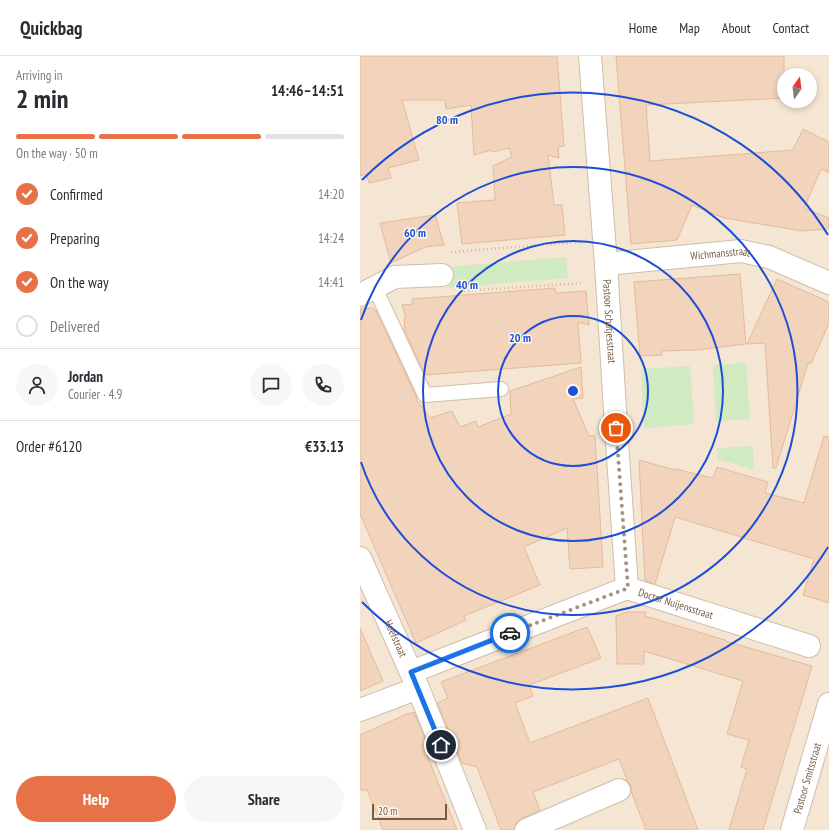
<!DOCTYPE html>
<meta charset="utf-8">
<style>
body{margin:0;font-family:"PT Sans Narrow",sans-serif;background:#f7f7f7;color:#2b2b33;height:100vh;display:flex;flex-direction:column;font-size:15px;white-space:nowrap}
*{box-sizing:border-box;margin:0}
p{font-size:13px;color:#7c7c81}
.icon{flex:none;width:22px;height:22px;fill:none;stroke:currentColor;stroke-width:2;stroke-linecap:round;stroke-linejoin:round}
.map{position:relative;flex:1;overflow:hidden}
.panel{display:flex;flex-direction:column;background:#fff;width:360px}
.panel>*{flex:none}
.needle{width:26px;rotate:14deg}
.controls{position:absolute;left:417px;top:12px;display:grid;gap:8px}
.controls a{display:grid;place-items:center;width:40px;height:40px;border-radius:50%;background:#fff;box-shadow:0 2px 6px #0003;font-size:20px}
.scale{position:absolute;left:12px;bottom:10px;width:75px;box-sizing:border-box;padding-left:4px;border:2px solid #755b49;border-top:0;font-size:11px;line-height:14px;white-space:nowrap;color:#755b49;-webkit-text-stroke:3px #fff8ea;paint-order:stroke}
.pin{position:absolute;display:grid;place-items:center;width:34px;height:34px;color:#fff;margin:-17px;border:2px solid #fff;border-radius:50%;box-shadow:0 1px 4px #0007}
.courier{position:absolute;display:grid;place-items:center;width:40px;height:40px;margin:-20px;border:3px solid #1a73e8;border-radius:50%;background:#fff;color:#222;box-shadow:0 1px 5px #0007}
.headline em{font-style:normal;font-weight:600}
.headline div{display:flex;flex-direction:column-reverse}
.headline{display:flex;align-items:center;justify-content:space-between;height:68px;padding:0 16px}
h1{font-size:26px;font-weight:600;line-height:30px}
.bar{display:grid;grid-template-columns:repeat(4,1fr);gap:6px 4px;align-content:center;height:48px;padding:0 16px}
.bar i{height:5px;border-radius:3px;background:#e1e1e2}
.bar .active{background:#e87247}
.bar p{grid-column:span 4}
.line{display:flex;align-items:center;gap:10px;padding:0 16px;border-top:1px solid #e1e1e2}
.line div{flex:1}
.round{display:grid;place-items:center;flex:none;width:42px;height:42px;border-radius:21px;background:#f7f7f7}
ol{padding:0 16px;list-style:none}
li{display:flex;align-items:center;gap:12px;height:44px}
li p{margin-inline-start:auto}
li .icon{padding:4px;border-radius:50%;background:#e87247;color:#fff;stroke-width:4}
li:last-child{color:#7c7c81}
li i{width:22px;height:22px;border:2px solid #e1e1e2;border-radius:50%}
.cta{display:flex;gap:8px;margin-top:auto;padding:8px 16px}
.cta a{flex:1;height:46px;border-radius:24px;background:#e87247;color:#fff;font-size:16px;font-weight:600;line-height:46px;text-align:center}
.cta a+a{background:#f7f7f7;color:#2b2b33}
header{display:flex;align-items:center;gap:24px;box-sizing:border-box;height:56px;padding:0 20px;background:#fff;border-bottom:1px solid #e1e1e2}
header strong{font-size:19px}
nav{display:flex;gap:22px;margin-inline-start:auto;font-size:14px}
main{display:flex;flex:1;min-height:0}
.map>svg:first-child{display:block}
</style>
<header>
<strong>Quickbag</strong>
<nav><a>Home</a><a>Map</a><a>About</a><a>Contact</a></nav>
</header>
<main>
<section class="panel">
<div class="headline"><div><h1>2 min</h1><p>Arriving in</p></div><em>14:46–14:51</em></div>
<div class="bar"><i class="active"></i><i class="active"></i><i class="active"></i><i></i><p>On the way · 50 m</p></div>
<ol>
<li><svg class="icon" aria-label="check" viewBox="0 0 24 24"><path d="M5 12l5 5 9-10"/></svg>Confirmed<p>14:20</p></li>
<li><svg class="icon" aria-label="check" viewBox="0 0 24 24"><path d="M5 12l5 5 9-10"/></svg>Preparing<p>14:24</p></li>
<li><svg class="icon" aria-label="check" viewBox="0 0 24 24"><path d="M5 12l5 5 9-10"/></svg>On the way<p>14:41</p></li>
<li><i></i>Delivered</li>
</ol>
<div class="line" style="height:72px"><a class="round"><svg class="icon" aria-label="person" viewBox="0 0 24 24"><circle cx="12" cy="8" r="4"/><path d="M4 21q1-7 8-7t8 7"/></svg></a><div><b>Jordan</b><p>Courier · 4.9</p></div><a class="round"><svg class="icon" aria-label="chat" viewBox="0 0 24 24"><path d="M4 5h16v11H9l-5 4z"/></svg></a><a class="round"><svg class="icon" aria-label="phone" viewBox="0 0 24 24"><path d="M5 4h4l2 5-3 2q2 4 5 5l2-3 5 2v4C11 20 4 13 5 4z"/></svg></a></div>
<div class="line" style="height:52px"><div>Order #6120</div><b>€33.13</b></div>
<div class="cta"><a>Help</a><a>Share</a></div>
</section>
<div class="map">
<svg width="469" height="774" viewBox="0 0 469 774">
<rect width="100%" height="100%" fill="#fdf4e4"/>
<!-- residential -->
<path fill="#f4e6d2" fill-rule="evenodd" d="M0 0H469V774H0ZM424 19H450V45H424Z"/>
<!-- green -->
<path fill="#d0eac2" d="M206 201 208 222 87 232 85 211Z
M386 307 390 363 356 365 353 309Z
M330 310 334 368 284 372 281 313Z
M393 390 394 414 358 403 357 392Z"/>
<!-- building -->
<path fill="#f2d3bb" stroke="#e5ba9b" d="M0 0H197L204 90 198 91 199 102 188 99 194 149H202L205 179 102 188 97 147 135 144 133 110 152 101 149 92 133 96 132 94 114 99 111 49 86 53 85 44H42L59 104 28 112 31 122 9 127 6 118 0 120Z
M256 0H424V42L286 49 290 105 433 94 443 73 469 86V117L461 113 444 152 469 162V173L442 175 364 162 332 149 317 184 271 188Z
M75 159 84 189 65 191 31 207 20 167Z
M380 218 386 288 335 294 302 295V299L280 300 274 226Z
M417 223 469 246V267L451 308 448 307 416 412H413L405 287 387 288Z
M195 232 196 237 226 235 229 269 218 266 221 307 65 319 45 275 44 262H46L42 249 53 248 52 243Z
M13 252 16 255 56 340 57 345 70 362 92 355 100 371 116 365 118 371 151 358 150 335 221 311 223 342 213 343 229 380 235 379 243 511 210 513 207 472 164 491 180 529 104 560 106 564 56 587 0 458V253Z
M464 380 469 381V547L443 539 454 503 315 461 295 528 285 525 279 404 315 414 316 413 353 422 357 411 408 426 405 437 444 447Z
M267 556H286L285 560 365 584V585L452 610 403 774H369L387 713 381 711 389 684 367 678 383 625 284 595V608H257L256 560Z
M227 571 241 602 169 629 173 640 155 647 170 687 288 642 338 774H286L271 735V729L268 726 259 703 173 736 180 754 161 763 156 767 154 774H141L117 711 102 707 77 647 88 642 81 626Z
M0 572 23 625 0 635Z
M54 656 72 700 67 699 97 774H23L7 734H0V679L49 657V658Z"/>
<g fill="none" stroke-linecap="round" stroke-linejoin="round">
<!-- service casing -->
<g stroke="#d0bead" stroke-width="16">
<path id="service" d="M15 232 65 339 141 333"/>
</g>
<!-- minor casing -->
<g stroke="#d0bead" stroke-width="24">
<g id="minor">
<path id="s1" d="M230 0 246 208 257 386 267 532"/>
<path id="s2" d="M246 208 381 195 409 201 469 227"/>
<path d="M0 239 35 221 82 219"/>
<path id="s3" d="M0 502 58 632 115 774"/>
<path id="s4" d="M51 616 267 532 449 590"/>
<path d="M0 654 58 632"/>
<path d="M166 774 259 734"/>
<path id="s5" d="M432 774 469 648"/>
</g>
</g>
<!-- path -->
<path stroke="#d7b79e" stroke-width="2.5" stroke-dasharray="1 3" stroke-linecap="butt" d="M91 196 222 186
M100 235 223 227"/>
<!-- service -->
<use href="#service" stroke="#fff" stroke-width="14"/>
<!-- minor -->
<use href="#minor" stroke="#fff" stroke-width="22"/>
</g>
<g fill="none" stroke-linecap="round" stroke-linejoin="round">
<!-- done -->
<path stroke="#a5917f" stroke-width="4" stroke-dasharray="0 7.2" d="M150 577 268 532 256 372"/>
<!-- route -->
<path stroke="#1a73e8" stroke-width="5" d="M81 689 51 616 150 577"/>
</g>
<!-- distance rings -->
<g fill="none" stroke="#1d4ed8" stroke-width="2">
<circle cx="213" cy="335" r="75"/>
<circle cx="213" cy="335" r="150"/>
<path d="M1 264A224 224 0 1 1 1 406"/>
<path d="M468 491A299 299 0 0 1 2 546M2 124A299 299 0 0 1 468 179"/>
</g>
<g text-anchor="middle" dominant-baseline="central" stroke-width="3" stroke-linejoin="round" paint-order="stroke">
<!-- street labels -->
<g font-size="11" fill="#755b49" stroke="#fff8ea">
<text stroke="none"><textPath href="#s2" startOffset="115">Wichmansstraat</textPath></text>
<text stroke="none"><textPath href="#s1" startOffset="266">Pastoor Schutjesstraat</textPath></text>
<text stroke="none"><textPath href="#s4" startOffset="283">Doctor Nuijensstraat</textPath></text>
<text stroke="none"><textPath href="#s3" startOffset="88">Hoefstraat</textPath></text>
<text stroke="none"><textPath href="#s5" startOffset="54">Pastoor Smitsstraat</textPath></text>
</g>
</g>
<circle cx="213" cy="335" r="6" fill="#1d4ed8" stroke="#fff8ea" stroke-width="2"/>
<g font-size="12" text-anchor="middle" font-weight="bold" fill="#1d4ed8" stroke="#fff8ea" stroke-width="3" stroke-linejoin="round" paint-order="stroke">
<text x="87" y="68">80 m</text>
<text x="55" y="181">60 m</text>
<text x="107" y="233">40 m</text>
<text x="160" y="286">20 m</text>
</g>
</svg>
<div class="controls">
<a><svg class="needle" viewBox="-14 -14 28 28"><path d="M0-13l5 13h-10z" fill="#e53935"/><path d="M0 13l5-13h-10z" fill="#7c7c81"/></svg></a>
</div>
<div class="scale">20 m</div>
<div class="pin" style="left:256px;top:372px;background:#ea580c"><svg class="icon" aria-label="bag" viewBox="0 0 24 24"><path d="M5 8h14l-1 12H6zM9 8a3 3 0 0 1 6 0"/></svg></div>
<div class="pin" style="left:81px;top:689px;background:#1f2937"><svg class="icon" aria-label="home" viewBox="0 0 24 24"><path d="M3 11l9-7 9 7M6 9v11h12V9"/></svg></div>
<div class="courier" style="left:150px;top:577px"><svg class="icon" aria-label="car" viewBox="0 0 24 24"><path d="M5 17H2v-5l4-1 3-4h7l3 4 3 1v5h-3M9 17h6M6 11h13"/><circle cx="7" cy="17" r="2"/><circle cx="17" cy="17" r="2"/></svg></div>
</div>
</main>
